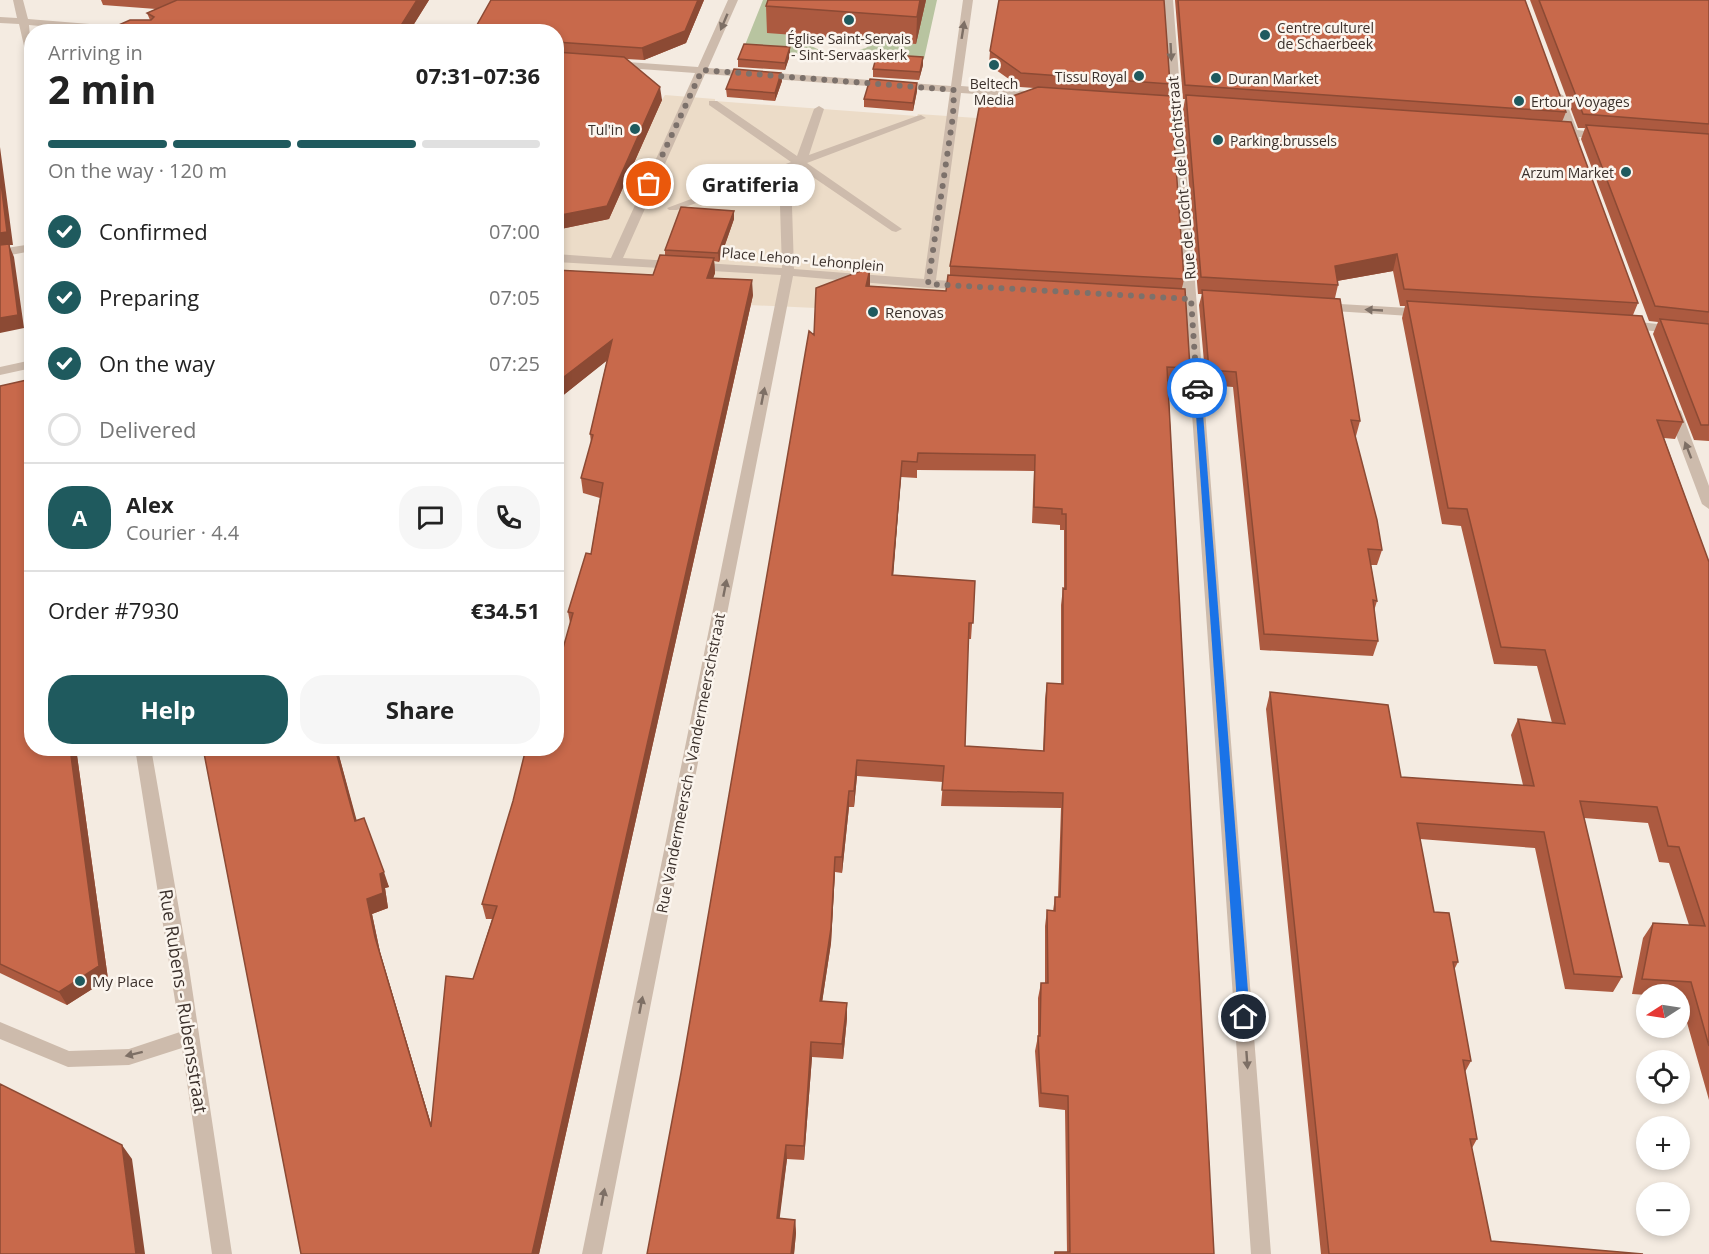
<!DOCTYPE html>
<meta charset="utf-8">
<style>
body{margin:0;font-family:"Open Sans",sans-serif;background:#f6f6f6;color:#222;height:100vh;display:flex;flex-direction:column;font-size:22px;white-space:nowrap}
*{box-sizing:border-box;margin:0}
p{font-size:20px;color:#767676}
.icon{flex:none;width:33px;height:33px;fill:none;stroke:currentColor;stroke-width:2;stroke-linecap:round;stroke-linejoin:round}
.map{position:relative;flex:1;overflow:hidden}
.sheet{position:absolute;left:24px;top:24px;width:540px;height:732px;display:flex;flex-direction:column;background:#fff;border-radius:24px;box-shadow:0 3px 9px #0003}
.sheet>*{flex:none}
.needle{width:39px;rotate:258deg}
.fabs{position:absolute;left:1636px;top:984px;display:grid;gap:12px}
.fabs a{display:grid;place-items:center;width:54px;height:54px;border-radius:50%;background:#fff;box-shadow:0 3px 9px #0003;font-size:30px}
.pin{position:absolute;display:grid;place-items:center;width:51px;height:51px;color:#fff;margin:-26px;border:3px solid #fff;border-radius:50%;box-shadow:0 2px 6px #0007}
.courier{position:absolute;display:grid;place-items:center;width:60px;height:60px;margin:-30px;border:4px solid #1a73e8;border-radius:50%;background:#fff;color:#222;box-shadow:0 2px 8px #0007}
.bubble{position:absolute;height:42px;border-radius:21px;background:#fff;box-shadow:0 3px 9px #0003;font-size:20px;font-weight:700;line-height:42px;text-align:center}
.summary em{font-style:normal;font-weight:700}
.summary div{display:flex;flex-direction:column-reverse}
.summary{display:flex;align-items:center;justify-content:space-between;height:102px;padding:0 24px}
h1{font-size:39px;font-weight:700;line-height:45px}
.bar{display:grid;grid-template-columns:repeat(4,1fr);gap:9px 6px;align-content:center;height:72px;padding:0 24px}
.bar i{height:8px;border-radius:4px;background:#e0e0e0}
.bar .current{background:#1f5a5e}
.bar p{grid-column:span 4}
.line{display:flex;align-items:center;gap:15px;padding:0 24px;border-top:2px solid #e0e0e0}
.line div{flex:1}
.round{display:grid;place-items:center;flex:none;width:63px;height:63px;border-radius:24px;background:#f6f6f6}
ol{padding:0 24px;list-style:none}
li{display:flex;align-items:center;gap:18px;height:66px}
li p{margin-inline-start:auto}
li .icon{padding:6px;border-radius:50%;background:#1f5a5e;color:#fff;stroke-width:4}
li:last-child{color:#767676}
li i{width:33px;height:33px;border:3px solid #e0e0e0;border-radius:50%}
.action{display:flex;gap:12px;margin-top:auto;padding:12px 24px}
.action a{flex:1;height:69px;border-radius:24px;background:#1f5a5e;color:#fff;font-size:24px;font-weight:700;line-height:69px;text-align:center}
.action a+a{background:#f6f6f6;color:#222}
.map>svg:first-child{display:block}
</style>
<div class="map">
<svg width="1709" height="1254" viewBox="0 0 1709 1254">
<rect width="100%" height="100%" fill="#f4ebe1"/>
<!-- green -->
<path fill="#b8c4a0" d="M763 0H787L807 35 809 45 826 53 825 56 754 51 745 45Z
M917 0H937L924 59 912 63 842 57 843 54 866 48Z"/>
<!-- plaza -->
<path fill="#ecdcc8" d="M665 95 715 99V101L917 116 918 114 977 118 966 190 1190 268 1191 299 816 308 749 305 557 285 556 230 609 219 655 111Z"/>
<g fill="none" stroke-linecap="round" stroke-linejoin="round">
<!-- minor -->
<path fill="#cdbbac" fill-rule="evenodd" d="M13 0H23L28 19 151 29 156 32H107L29 25 32 62 27 59 19 24 0 23V17L17 18Z
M728 0H738L708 68 951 86 963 0H973L961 86 1038 92 1043 95 1038 98 961 93 936 280 967 282 971 283V289L929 288 793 276 602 1254H582L781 275 556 262V254L611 258 695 73 613 67 608 64 613 61 698 67ZM705 74 950 92 924 279 794 269 792 206 804 171 892 231 896 232 902 229 807 163 926 118 921 115 917 116 809 155 824 109 819 106 814 109 797 156 717 101H709V105L791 162 667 208 669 210H677L793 168 780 206 782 268 623 258Z
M1163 0H1173L1271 1254H1251Z
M1559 93 1564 96 1577 130 1608 134V138L1579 137 1580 141 1575 144 1571 143 1568 136 1552 134V130H1566L1554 96Z
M32 244V251L0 257V249Z
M1323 303 1425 309 1431 313 1425 317 1319 310 1317 307 1319 304Z
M1628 321 1709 329V337L1624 328 1622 325Z
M32 360V368L0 375V367Z
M1674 407 1681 411 1709 486V509L1702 504 1667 411Z
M135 748H151L188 961 232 1254H212L182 1048 129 1065 68 1067 0 1039V1022L69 1051 129 1049 180 1032Z"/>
</g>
<!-- wall -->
<path fill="#ac5a40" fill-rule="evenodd" d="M101 0H429L409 32H103L150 20 147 13 156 9 103 5Z
M491 0H704L686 43 644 60 626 59 662 100 609 219 556 230V32Z
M926 0 916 44 767 33 766 6Z
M1175 0H1525L1566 112 1562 122 1638 303 1633 315 1683 422 1675 439 1664 438 1709 562V1100L1680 998V994L1647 995 1632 994 1643 938 1653 923 1689 925 1669 863 1659 862 1648 823 1584 818 1622 977 1613 992 1565 989 1535 848 1420 839 1434 912 1458 962 1454 970 1471 1061 1465 1072 1477 1139 1472 1148 1491 1241 1643 1254H1321L1266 709 1270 692 1401 777 1523 785 1511 735 1518 719 1552 723 1537 666 1494 664 1461 526 1442 524 1402 318 1405 306H1400L1393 271 1337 281 1338 285 1335 298 1360 421 1356 436H1355L1382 550 1377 565H1371L1377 601 1374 611 1378 641 1373 656 1260 650 1233 387 1206 385 1199 305 1202 294H1198L1183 110 1185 99H1183Z
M1530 0H1709V441L1694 440 1653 334 1658 322 1649 321 1581 139 1585 128H1578Z
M990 51 1170 84 1168 96 1184 279 1182 289 1190 368 1187 384 1168 383 1214 1254H1054L1055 1252H1067L1065 1110 1039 1107 1035 1051 1038 1036V998L1041 983H1045V926L1047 910 1053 911 1055 897H1058L1061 808 941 806 943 782 857 776 854 807H849L842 873 835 872 831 943 822 1002 847 1018 843 1059 812 1057 804 1160 787 1159 779 1218 795 1220 796 1233 794 1254 681 1073 814 335 870 285V286L946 291 950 275V266L1034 88 1020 87 989 65ZM917 470 1034 471 1032 523 1060 525V530H1064V588H1063L1061 605V684L1047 683 1045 699 1043 751 965 746 968 639H971L975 581 893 575 901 477 917 478Z
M790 55 785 70 738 67V59Z
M923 57V65L919 80 873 77V69Z
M782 81 775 101 727 97 726 89Z
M917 91 913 111 864 107V99Z
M734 211V219L719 262 714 261 715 273 713 278 753 295 539 1254H301L203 748H337L356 820 389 887 385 888 388 908 372 914 380 952 431 1124 473 979 492 919H486L482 904 556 748 570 623 568 612 591 554 600 498 583 493 581 478 591 443 590 434 607 360 556 401V270L653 275 665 256V250Z
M27 380 32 391V748H76L108 979 67 1005 0 973V386Z"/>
<!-- shaded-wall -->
<path fill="#8c4a34" d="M417 0H429L409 32H397Z
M698 0H704L686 43 644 60 642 48Z
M920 0H926L916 44 917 17Z
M790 47V55L785 70V63Z
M923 57V65L919 80 920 72Z
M781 73 782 81 775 101V93Z
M917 83V91L913 111V103Z
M660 87 662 100 609 219 556 230V216Z
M0 147 13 245H9L14 257 24 328 0 333Z
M734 211V219L719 262 718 253Z
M1397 254 1393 271 1331 282 1335 266Z
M714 258 715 273 708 293 707 278Z
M870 269V285L866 302V286Z
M752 280 753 295 539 1254H532Z
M612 340 614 355 556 401V383Z
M27 380 32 391V443Z
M902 461 901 477 892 591V575Z
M70 748H76L108 979 67 1005 59 992Z
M335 748H337L361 836 355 821Z
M857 760V776L854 807V791Z
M849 791V807L842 873V857Z
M835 857V872L831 943 820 1016V1001Z
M384 872 389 887 385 888 388 908 372 914 380 952 436 1141 431 1127 375 937 367 899 380 874Z
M847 1003V1018L843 1059 842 1044Z
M811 1042 812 1057 804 1160V1146Z
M122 1145 132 1159 145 1254H136Z
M786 1145 787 1159 778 1232 777 1218Z
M795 1220 796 1233 794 1254H791Z"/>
<!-- building -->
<path fill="#c8694b" stroke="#8c4a34" stroke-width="1.5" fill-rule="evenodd" d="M177 0H417L397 32H103L130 20H151L154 17 147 13Z
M491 0H698L685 31 642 48 556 42V32H473Z
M768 0H920L917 17 766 6Z
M999 0H1164L1170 84 1021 73 990 51Z
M1178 0H1525L1566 112 1185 85Z
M1539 0H1709V124L1583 114Z
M744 44 790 47 785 63 738 59Z
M556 52 624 57 660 87 607 206 556 216Z
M877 54 923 57 920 72 873 69Z
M734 69 781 73 775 93 726 89Z
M870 79 917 83 913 103 864 99Z
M1038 87 1171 96 1184 279 950 266 979 108Z
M1186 95 1571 122 1638 303 1404 289 1397 254 1335 266 1338 285 1201 277Z
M1586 125 1709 134V312L1655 306Z
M0 175 7 232 0 233Z
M681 207 734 211 718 253 665 250Z
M9 244 18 315 0 318V245Z
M660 255 714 258 707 278 752 280 532 1254H301L203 748H335L355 821 364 818 384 872 380 874 383 893 367 899 375 937 431 1127 446 976 473 979 497 906 482 904 513 801 526 748H556V673L573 613 568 612 586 553 591 554 603 483 581 478 593 435 590 434 612 340 556 383V270L653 275Z
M866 269H870L866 286 946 291 948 275 1185 289 1190 368 1167 367 1214 1254H1055V1252H1070L1068 1096 1041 1093 1038 1036H1040L1041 983H1048L1047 910 1055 911V897H1060L1063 793 942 790 944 766 857 760 854 791H849L842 857H835L831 928 820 1001 847 1003 842 1044 811 1042 804 1146 786 1145 777 1218 795 1220 791 1254H647L681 1073 809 331 814 335 816 288ZM918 453 1035 455 1034 507 1062 509V514H1066V589L1063 588V684L1047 683 1044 751 965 746 969 623H973L975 581 892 575 902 461 917 462Z
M1202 290 1340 299 1360 421 1351 420 1377 520 1382 550 1368 549 1377 601 1373 600 1378 641 1264 634 1236 372 1209 370Z
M1407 301 1642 316 1683 422 1657 420 1709 562V1046L1691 982 1642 979 1653 923 1705 926 1679 847 1668 846 1657 807 1580 801 1622 977 1574 974 1544 832 1417 823 1434 912 1449 913 1458 962H1453L1471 1061 1463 1060 1477 1139H1470L1491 1241 1643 1254H1329L1270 692 1388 705 1401 777 1534 786 1518 719 1565 724 1545 650 1501 647 1467 509 1448 508Z
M1660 319 1709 324V425H1701Z
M27 380 32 443V748H70L99 966 59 992 0 964V386Z
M0 1084 122 1145 136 1254H0Z"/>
<!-- one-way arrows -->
<defs><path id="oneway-solid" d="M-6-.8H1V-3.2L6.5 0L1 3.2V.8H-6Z" transform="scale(1.5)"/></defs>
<g fill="#7d6f65">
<use href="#oneway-solid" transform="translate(724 22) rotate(113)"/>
<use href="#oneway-solid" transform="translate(963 30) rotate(-81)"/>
<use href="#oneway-solid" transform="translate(1171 52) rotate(87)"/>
<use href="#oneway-solid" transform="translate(1374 310) rotate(-177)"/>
<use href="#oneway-solid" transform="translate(763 396) rotate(-79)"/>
<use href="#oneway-solid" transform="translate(1688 450) rotate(-111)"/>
<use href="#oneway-solid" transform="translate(725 588) rotate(-79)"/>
<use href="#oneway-solid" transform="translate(641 1005) rotate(-79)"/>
<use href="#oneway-solid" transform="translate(134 1054) rotate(166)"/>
<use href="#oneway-solid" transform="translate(1247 1060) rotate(86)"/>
<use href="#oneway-solid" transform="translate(603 1197) rotate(-79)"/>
</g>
<!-- route -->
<path fill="#1a73e8" d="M1194 386 1201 388 1250 1017 1244 1023 1238 1017Z"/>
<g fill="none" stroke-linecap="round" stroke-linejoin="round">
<!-- done -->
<path stroke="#7c716b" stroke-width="6" stroke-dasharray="0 10.8" d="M649 184 702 70 954 90 953 116 928 284 1191 299 1197 388"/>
</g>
<!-- markers -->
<g fill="#1f5a5e" stroke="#fbf5ee" stroke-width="2">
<circle cx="849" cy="20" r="6"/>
<circle cx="1265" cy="35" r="6"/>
<circle cx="994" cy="65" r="6"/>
<circle cx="1139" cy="76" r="6"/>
<circle cx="1216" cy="78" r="6"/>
<circle cx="1519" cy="101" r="6"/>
<circle cx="635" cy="129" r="6"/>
<circle cx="1218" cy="140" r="6"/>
<circle cx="1626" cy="172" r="6"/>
<circle cx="873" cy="312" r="6"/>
<circle cx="80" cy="981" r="6"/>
</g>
<g text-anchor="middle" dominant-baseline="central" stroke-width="5" stroke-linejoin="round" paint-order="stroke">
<!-- far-poi labels -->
<g font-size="14" fill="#3b302b" stroke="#fbf5ee" text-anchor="start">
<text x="1277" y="27">Centre culturel<tspan x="1277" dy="16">de Schaerbeek</tspan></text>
<text x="849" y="38" text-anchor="middle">Église Saint-Servais<tspan x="849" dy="16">- Sint-Servaaskerk</tspan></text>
<text x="1127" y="76" text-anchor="end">Tissu Royal</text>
<text x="1228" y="78">Duran Market</text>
<text x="994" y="83" text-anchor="middle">Beltech<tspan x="994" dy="16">Media</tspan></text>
<text x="1531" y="101">Ertour Voyages</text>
<text x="623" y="129" text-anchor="end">Tul'in</text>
<text x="1230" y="140">Parking.brussels</text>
<text x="1614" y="172" text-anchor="end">Arzum Market</text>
</g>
<!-- far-street labels -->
<g font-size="14" fill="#3b302b" stroke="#fbf5ee">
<text transform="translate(803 259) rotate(5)">Place Lehon - Lehonplein</text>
</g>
<!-- street labels -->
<g font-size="15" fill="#3b302b" stroke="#fbf5ee">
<text transform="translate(1181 178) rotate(-95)">Rue de Locht - de Lochtstraat</text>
<text transform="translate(690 763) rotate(-79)">Rue Vandermeersch - Vandermeerschstraat</text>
</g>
<!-- poi labels -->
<g font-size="15" fill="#3b302b" stroke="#fbf5ee" text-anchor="start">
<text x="885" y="312">Renovas</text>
<text x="92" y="981">My Place</text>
</g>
<!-- near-street labels -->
<g font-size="18" fill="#3b302b" stroke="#fbf5ee">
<text transform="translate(184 1001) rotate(81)">Rue Rubens - Rubensstraat</text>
</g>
</g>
</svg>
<div class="fabs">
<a><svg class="needle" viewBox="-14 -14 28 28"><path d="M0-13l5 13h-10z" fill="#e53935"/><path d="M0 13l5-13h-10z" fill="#767676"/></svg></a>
<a><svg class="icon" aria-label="locate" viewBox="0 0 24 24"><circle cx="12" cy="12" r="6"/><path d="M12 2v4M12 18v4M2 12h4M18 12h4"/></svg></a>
<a>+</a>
<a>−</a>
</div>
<div class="pin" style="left:649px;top:184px;background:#ea580c"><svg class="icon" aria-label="bag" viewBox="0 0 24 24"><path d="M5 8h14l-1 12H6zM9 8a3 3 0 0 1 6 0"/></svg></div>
<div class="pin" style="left:1244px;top:1017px;background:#1f2937"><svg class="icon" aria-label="home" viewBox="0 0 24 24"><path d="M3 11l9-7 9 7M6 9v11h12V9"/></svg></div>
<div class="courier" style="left:1197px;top:388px"><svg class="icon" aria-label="car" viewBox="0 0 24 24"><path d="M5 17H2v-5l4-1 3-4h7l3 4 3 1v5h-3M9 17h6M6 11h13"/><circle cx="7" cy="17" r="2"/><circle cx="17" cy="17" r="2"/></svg></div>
<div class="bubble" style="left:686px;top:164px;width:129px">Gratiferia</div>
<section class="sheet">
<div class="summary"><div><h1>2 min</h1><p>Arriving in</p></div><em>07:31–07:36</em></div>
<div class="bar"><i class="current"></i><i class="current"></i><i class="current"></i><i></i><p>On the way · 120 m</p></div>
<ol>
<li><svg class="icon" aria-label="check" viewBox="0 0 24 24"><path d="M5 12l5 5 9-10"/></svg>Confirmed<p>07:00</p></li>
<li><svg class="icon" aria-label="check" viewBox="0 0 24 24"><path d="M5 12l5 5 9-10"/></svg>Preparing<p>07:05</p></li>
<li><svg class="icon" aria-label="check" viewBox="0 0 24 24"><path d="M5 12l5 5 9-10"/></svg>On the way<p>07:25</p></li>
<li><i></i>Delivered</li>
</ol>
<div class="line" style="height:108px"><b class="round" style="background:#1f5a5e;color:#fff">A</b><div><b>Alex</b><p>Courier · 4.4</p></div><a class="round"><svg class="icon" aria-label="chat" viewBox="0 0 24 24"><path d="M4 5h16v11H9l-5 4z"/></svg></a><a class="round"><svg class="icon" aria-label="phone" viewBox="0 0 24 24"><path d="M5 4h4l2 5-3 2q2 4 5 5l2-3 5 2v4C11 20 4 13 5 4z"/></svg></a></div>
<div class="line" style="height:78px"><div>Order #7930</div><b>€34.51</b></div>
<div class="action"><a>Help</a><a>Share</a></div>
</section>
</div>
